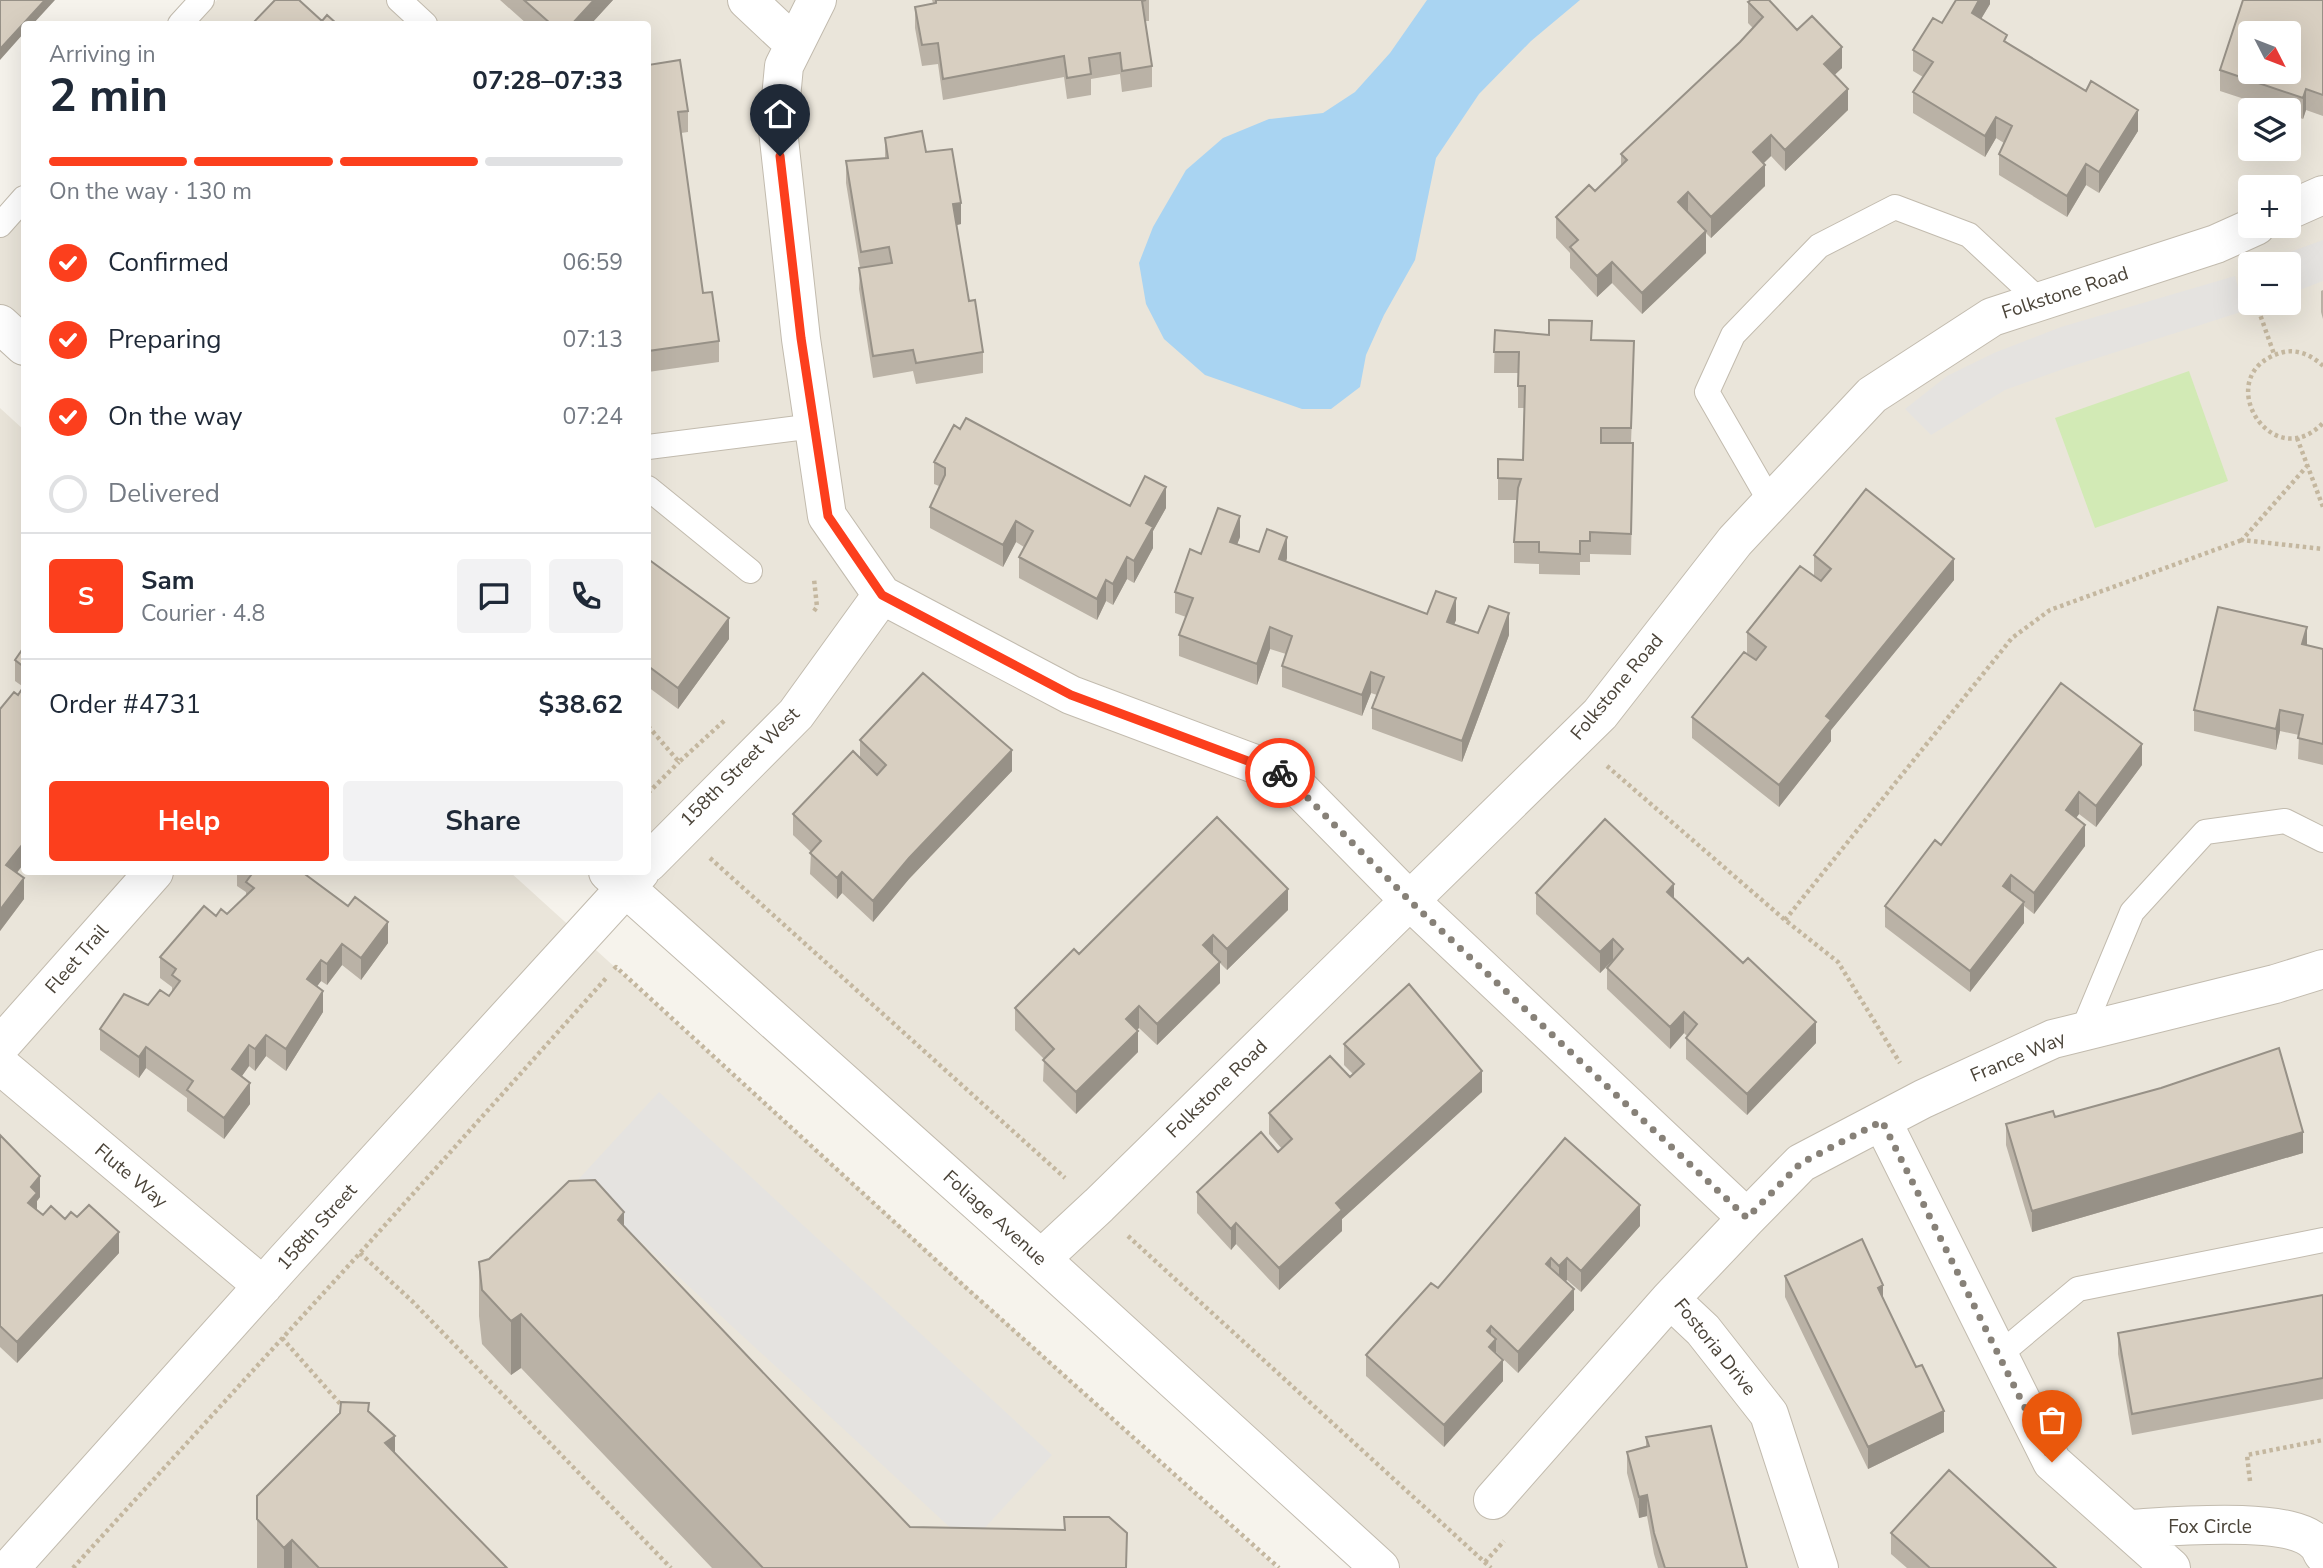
<!DOCTYPE html>
<meta charset="utf-8">
<style>
body{margin:0;font-family:"Nunito Sans",sans-serif;background:#f2f2f3;color:#1f2937;height:100vh;display:flex;flex-direction:column;font-size:26px;white-space:nowrap}
*{box-sizing:border-box;margin:0}
p{font-size:23px;color:#747a83}
.icon{flex:none;width:38px;height:38px;fill:none;stroke:currentColor;stroke-width:2;stroke-linecap:round;stroke-linejoin:round}
.map{position:relative;flex:1;overflow:hidden}
.sheet{position:absolute;left:21px;top:21px;width:630px;height:854px;display:flex;flex-direction:column;background:#fff;border-radius:7px;box-shadow:0 7px 28px #0002}
.sheet>*{flex:none}
.needle{width:46px;rotate:132deg}
.controls{position:absolute;left:2238px;top:21px;display:grid;gap:14px}
.controls a{display:grid;place-items:center;width:63px;height:63px;border-radius:7px;background:#fff;box-shadow:0 7px 28px #0002;font-size:35px}
.pin{position:absolute;display:grid;place-items:center;width:60px;height:60px;color:#fff;margin:-72px -30px;border-radius:50% 50% 50% 0;rotate:-45deg;box-shadow:0 0 7px #0007}
.pin .icon{rotate:45deg}
.courier{position:absolute;display:grid;place-items:center;width:70px;height:70px;margin:-35px;border:5px solid #fc3f1d;border-radius:50%;background:#fff;color:#222;box-shadow:0 2px 9px #0007}
.headline em{font-style:normal;font-weight:700}
.headline div{display:flex;flex-direction:column-reverse}
.headline{display:flex;align-items:center;justify-content:space-between;height:119px;padding:0 28px}
h1{font-size:46px;font-weight:700;line-height:52px}
.bar{display:grid;grid-template-columns:repeat(4,1fr);gap:10px 7px;align-content:center;height:84px;padding:0 28px}
.bar i{height:9px;border-radius:5px;background:#e0e1e3}
.bar .on{background:#fc3f1d}
.bar p{grid-column:span 4}
.line{display:flex;align-items:center;gap:18px;padding:0 28px;border-top:2px solid #e0e1e3}
.line div{flex:1}
.round{display:grid;place-items:center;flex:none;width:74px;height:74px;border-radius:7px;background:#f2f2f3}
ol{padding:0 28px;list-style:none}
li{display:flex;align-items:center;gap:21px;height:77px}
li p{margin-inline-start:auto}
li .icon{padding:7px;border-radius:50%;background:#fc3f1d;color:#fff;stroke-width:4}
li:last-child{color:#747a83}
li i{width:38px;height:38px;border:4px solid #e0e1e3;border-radius:50%}
.primary-button{display:flex;gap:14px;margin-top:auto;padding:14px 28px}
.primary-button a{flex:1;height:80px;border-radius:7px;background:#fc3f1d;color:#fff;font-size:28px;font-weight:700;line-height:80px;text-align:center}
.primary-button a+a{background:#f2f2f3;color:#1f2937}
.map>svg:first-child{display:block}
</style>
<div class="map">
<svg width="2323" height="1568" viewBox="0 0 2323 1568">
<rect width="100%" height="100%" fill="#f6f3ec"/>
<!-- residential -->
<path fill="#eae5da" fill-rule="evenodd" d="M217 0H2323V1568H1375L605 872H648V24H194ZM2250 33H2289V72H2250ZM2250 110H2289V149H2250ZM2250 187H2289V226H2250ZM2250 264H2289V303H2250Z
M24 202V346L0 324V228Z
M0 408 24 430V872H510L1277 1568H0Z"/>
<!-- green -->
<path fill="#d2eab5" d="M2189 371 2228 481 2095 528 2055 418Z"/>
<!-- parking -->
<path fill="#e5e3e0" d="M2323 240V281L2289 294V264H2272L2271 259Z
M2235 276 2244 311 2063 369 2005 390 1931 435 1905 409 1947 376 1994 353 2061 327Z
M659 1092 1052 1455 969 1545 576 1182Z"/>
<!-- water -->
<path fill="#a9d4f2" d="M1427 0H1580L1531 41 1479 94 1436 158 1415 260 1384 315 1366 355 1360 387 1331 409H1302L1205 375 1164 339 1146 304 1139 263 1153 227 1186 170 1223 138 1269 119 1323 113 1355 92 1390 53Z"/>
<g fill="none" stroke-linecap="round" stroke-linejoin="round">
<!-- service casing -->
<g stroke="#c2bbae" stroke-width="26">
<path id="service" d="M399 0 425 24
M180 24 202 0
M0 225 24 198
M648 447 814 426
M648 488 750 571
M1771 503 1707 392 1733 335 1819 246 1895 207 1969 235 2040 301
M2082 1032 2132 912 2205 832 2285 821 2323 840
M1999 1355 2078 1289 2323 1240"/>
</g>
<!-- minor casing -->
<g stroke="#c2bbae" stroke-width="40">
<path id="minor" d="M747 0 794 44
M2289 210 2323 195
M0 324 24 346
M882 595 1071 695 1287 776 1410 901 1747 1218 1670 1299 1703 1330 1769 1414 1819 1568
M648 863 796 714 882 595 827 516 801 339 778 130 784 66 817 0
M608 872 1041 1259 1380 1568
M0 1046 154 872
M0 1065 263 1286
M1882 1121 2052 1462 2171 1568
M1747 1218 1801 1163 1923 1099 2053 1039 2275 984 2323 969
M1041 1259 1099 1205 1600 714 1735 541 1872 395 1992 317 2216 244 2256 226
M1493 1500 1670 1299
M2128 1529C2166 1527 2293 1514 2318 1545 2320 1547 2321 1551 2323 1554
M10 1568 285 1261 640 872"/>
</g>
<!-- path -->
<path stroke="#c4b79f" stroke-width="4.5" stroke-dasharray="3.5 3.5" stroke-linecap="butt" d="M2256 303 2274 354
M2323 366C2313 356 2298 349 2284 352 2207 371 2270 478 2323 423
M2297 438 2323 507
M2308 465 2242 540 2323 549
M814 611 817 607 814 579
M648 726 679 762 725 720
M1607 766 1785 920 1838 962 1900 1063
M648 793 679 762
M710 858 1065 1178
M1785 920 2012 638 2050 610 2242 540
M614 969 616 967 963 1285 1279 1568
M1128 1236 1491 1568
M360 1253 413 1302 671 1568
M282 1338 343 1407
M2250 1481 2247 1455 2323 1440
M1485 1562 1504 1541
M73 1568 360 1253 608 976"/>
<!-- service -->
<use href="#service" stroke="#fff" stroke-width="24"/>
<!-- minor -->
<use href="#minor" stroke="#fff" stroke-width="38"/>
</g>
<!-- wall -->
<path fill="#bab2a6" d="M500 0H613L591 24H527Z
M932 0H1149V21H1145L1152 66V87L1122 92 1120 74 1091 79V95L1067 99 1064 77 943 100 938 64 922 66 915 28V7L933 3Z
M1990 0V4L1981 19 2007 42 2138 131 2099 193 2086 185 2067 217 1999 175V154L2004 143 1996 138 1985 157 1913 113V92L1923 77 1913 71V50L1942 23Z
M2323 0V116L2306 110 2303 119 2289 114V110H2278L2220 91V70Z
M1748 2 1797 30 1842 68 1834 75 1848 110 1785 171 1771 156 1764 163 1765 186 1711 238 1706 233V253L1642 314 1612 283 1597 297 1570 268V253L1556 238V217L1595 191 1621 166V154L1740 42 1753 28 1748 23Z
M648 65 688 111V132L681 133 703 293 719 341V362L648 372Z
M885 138 926 152 961 224 956 225 969 301 983 352V373L916 384 913 371 873 378 859 289 860 268 846 183V161L885 158Z
M2323 290V319L2321 312V291Z
M1495 330 1592 340 1634 362 1631 443 1633 464 1631 555 1590 554V562H1580V575L1539 574V564L1514 563V542L1517 500H1498V459L1523 460 1524 408H1518V373H1494Z
M960 429 1130 506 1166 508 1153 531V548L1134 583 1127 579 1113 605 1106 601 1097 620 1019 578V557L1024 547 1016 542 1003 567 930 528V507L939 486 934 484V462Z
M1240 537 1237 544 1259 552 1287 558 1286 562 1427 614 1456 620 1454 624 1478 633 1509 635 1462 762 1372 729V708L1377 695 1371 693 1362 716 1282 687V666L1286 654 1270 649 1257 685 1179 656V635L1186 617 1175 613V592L1201 554Z
M1814 555 1954 580 1831 730V741L1779 807 1692 738V717L1756 660 1747 653V632L1814 576Z
M648 559 729 639 678 709 648 687Z
M2307 645 2323 649V765L2298 759 2299 735 2280 731 2276 750 2194 731V710Z
M24 647V867L22 866 17 873 24 899 0 931 18 695 22 689V686L15 681V660Z
M860 740 1012 771 909 879 873 922 842 893 837 899 810 874 811 852 793 835V814L860 758Z
M2142 765 2096 827 2079 814 2076 818 2085 846 2034 914 2024 906V923L1970 992 1885 927V906L1941 845Z
M237 872H303L388 943 361 980 342 965 327 985 321 981 317 986 323 1012 286 1071 266 1056 255 1071 249 1066 242 1076 250 1104 224 1139 187 1111V1098L146 1068 139 1078 100 1050V1029L148 1005 169 996 172 992V987L160 978V957L216 916 227 914 246 896V892L237 886Z
M1536 893 1674 899 1816 1043 1747 1115 1686 1059V1038L1687 1036 1684 1033 1670 1049 1607 989V968L1613 960 1600 973 1536 914Z
M1288 910 1227 970 1220 963V983L1157 1045 1139 1028 1137 1030 1138 1052 1076 1114 1043 1081 1044 1059 1015 1030V1008L1079 954Z
M1344 1044 1482 1092 1342 1219V1231L1279 1290 1236 1244 1231 1250 1197 1213V1192L1278 1152 1282 1149 1269 1134V1113L1350 1077 1353 1074 1344 1065Z
M2055 1117 2303 1153 2032 1232 2006 1145V1124Z
M0 1135 40 1197 37 1201V1210L43 1215 65 1219 119 1253 17 1363 0 1347Z
M1640 1226 1581 1292 1567 1280 1565 1281 1574 1310 1518 1373 1496 1352 1503 1381 1444 1447 1366 1376V1355L1438 1288Z
M624 1227 910 1527 1064 1530V1517L1127 1568H712L521 1368 511 1375 482 1344 479 1316V1262Z
M1785 1276 1883 1300 1944 1432 1868 1469 1785 1297Z
M2323 1295V1399L2132 1435 2118 1354V1333Z
M369 1412 395 1453 507 1568H257V1496Z
M1646 1437 1747 1568H1658L1654 1554 1647 1516 1639 1518 1627 1473V1452L1646 1446Z
M1891 1533 2056 1568H1907L1891 1554Z"/>
<!-- shaded-wall -->
<path fill="#979187" d="M45 0H55L33 24H24V33L0 60V49Z
M594 0H613L591 24H572Z
M1979 0H1990V4L1972 34V13Z
M1842 47V68L1824 85V64Z
M1848 89V110L1785 171V150Z
M2306 89V110L2303 119V98Z
M2138 110V131L2099 193V172Z
M1996 117V138L1985 157V136Z
M1771 135V156L1753 173V152Z
M2086 164V185L2067 217V196Z
M1765 165V186L1711 238V217Z
M1688 192V213L1678 202Z
M961 203V224L953 226V204Z
M1706 231V253L1642 314V293Z
M1612 262V283L1597 297V276Z
M1166 487V508L1153 531V548L1134 583V561L1146 523Z
M1240 516V537L1230 563V542Z
M1016 521V542L1003 567V545Z
M1287 537V558L1279 581V559Z
M1127 557V579L1113 605V584Z
M1954 559V580L1831 730V741L1779 807V785L1826 716Z
M1106 580V601L1097 620V599Z
M1456 598V620L1447 643V622Z
M1509 613V635L1462 762V741Z
M729 618V639L678 709V688Z
M1270 627V649L1257 685V664Z
M2307 627V648L2302 644Z
M1371 672V693L1362 716V695Z
M2280 710V731L2276 750V729Z
M2142 744V765L2096 827V806Z
M1012 750V771L909 879 873 922V901L909 858Z
M2079 792V814L2066 831V810Z
M2085 825V846L2034 914V893Z
M22 845V866L6 886V865Z
M842 872V893L837 899V878Z
M2011 875V897L2003 886Z
M24 878V899L0 931V910Z
M1674 884V905L1667 892Z
M1288 889V910L1227 970V949Z
M2024 902V923L1970 992V971Z
M388 922V943L361 980V958Z
M1213 935V956L1203 945Z
M1613 939V960L1600 973V952Z
M342 944V965L327 985V964Z
M321 960V981L307 1000V979Z
M1220 962V983L1157 1045V1024Z
M323 991V1012L286 1071V1049Z
M1139 1006V1028L1126 1040V1019Z
M1684 1012V1033L1670 1049V1027Z
M1816 1022V1043L1747 1115V1094Z
M1138 1031V1052L1076 1114V1092Z
M266 1035V1056L255 1071V1049Z
M249 1045V1066L232 1090V1069Z
M146 1047V1068L139 1078V1057Z
M1482 1071V1092L1342 1219V1231L1279 1290V1268L1336 1203Z
M250 1083V1104L224 1139V1118Z
M2303 1132V1153L2032 1232V1211Z
M40 1176V1197L37 1201V1214L28 1203 31 1187Z
M1640 1205V1226L1581 1292V1271Z
M624 1212V1266L618 1220Z
M1236 1223V1244L1231 1250V1229Z
M119 1232V1253L17 1363V1342Z
M1551 1258V1280L1546 1264Z
M1567 1258V1280L1559 1288V1266Z
M1883 1285V1306L1878 1288Z
M1574 1289V1310L1518 1373V1352Z
M521 1314V1368L511 1375V1321Z
M1491 1326V1344L1496 1339V1361L1489 1368 1487 1331Z
M1503 1360V1381L1444 1447V1425Z
M1944 1411V1432L1868 1469V1447Z
M395 1436V1489L385 1443Z
M1647 1495V1516L1639 1518V1497Z
M292 1540V1568H284V1548Z"/>
<!-- building -->
<path fill="#d8cfc1" stroke="#979187" stroke-width="2" fill-rule="evenodd" d="M0 0H45L0 49Z
M275 0H299L322 21 327 15 337 24H252Z
M524 0H594L572 24H551Z
M936 0H1146L1142 1 1152 66 1122 71 1120 53 1089 58 1091 74 1067 78 1064 56 943 79 938 43 922 45 915 7 936 3Z
M1751 0H1769L1797 30 1812 16 1842 47 1824 64 1848 89 1785 150 1771 135 1753 152 1765 165 1711 217 1688 192 1678 202 1706 231 1642 293 1612 262 1597 276 1570 247 1578 240 1556 217 1589 185 1595 191 1627 160 1621 154 1740 42 1763 17 1748 2Z
M1956 0H1979L1972 13 2007 35 2004 41 2086 91 2091 81 2138 110 2099 172 2086 164 2067 196 1999 154 2012 126 1996 117 1985 136 1913 92 1933 62 1913 50 1933 18 1942 23Z
M2243 0H2323V95L2306 89 2303 98 2220 70ZM2250 33H2289V72H2250Z
M680 60 688 111 678 112 703 293 712 292 719 341 648 351V65Z
M922 131 926 152 952 149 961 203 953 204 969 301 975 300 983 352 916 363 913 350 873 356 859 268 892 263 889 247 861 252 846 161 888 158 885 138Z
M1549 320 1592 321 1591 340 1634 341 1631 428H1601V443H1633L1631 534 1590 532V541H1580V554L1539 552V542H1514L1518 488 1521 479 1498 478V459L1523 460 1525 386H1518L1519 352H1494L1495 330 1549 335Z
M966 418 1130 506 1145 476 1166 487 1146 523 1153 527 1134 561 1127 557 1113 584 1106 580 1097 599 1019 557 1033 531 1016 521 1003 545 930 507 945 475V468L934 462 954 425 960 429Z
M1866 489 1954 559 1826 716 1831 720 1779 785 1692 717 1744 652 1756 660 1766 647 1747 632 1800 566 1821 581 1831 569 1814 555Z
M1218 508 1240 516 1230 542 1259 552 1267 529 1287 537 1279 559 1427 614 1436 591 1456 598 1447 622 1478 633 1489 606 1509 613 1462 741 1372 708 1384 677 1371 672 1362 695 1282 666 1292 636 1270 627 1257 664 1179 635 1193 598 1175 592 1190 549 1201 554Z
M648 559 729 618 678 688 648 666Z
M2218 607 2307 627 2302 644 2323 649V744L2298 738 2303 715 2280 710 2276 729 2194 710Z
M24 647V667L15 660Z
M923 673 1012 750 909 858 873 901 842 872 837 878 810 853 821 841 793 814 853 751 877 775 886 765 860 740Z
M2061 683 2142 744 2096 806 2079 792 2066 810 2085 825 2034 893 2011 875 2003 886 2024 902 1970 971 1885 906 1935 840 1941 845Z
M24 686V846L22 845 6 865 24 878 0 910V709L14 692 18 695Z
M1217 817 1288 889 1227 949 1213 935 1203 945 1220 962 1157 1024 1139 1006 1126 1019 1138 1031 1076 1092 1043 1060 1054 1049 1015 1008 1074 949 1079 954Z
M1605 819 1674 884 1667 892 1743 963 1748 958 1816 1022 1747 1094 1686 1038 1697 1024 1684 1012 1670 1027 1607 968 1623 949 1613 939 1600 952 1536 893Z
M246 872H302L348 906 355 897 388 922 361 958 342 944 327 964 321 960 307 979 323 991 286 1049 266 1035 255 1049 249 1045 232 1069 250 1083 224 1118 187 1090 193 1081 146 1047 139 1057 100 1029 124 994 148 1005 160 990 169 996 180 981 172 975 176 969 160 957 204 906 216 916 221 909 227 914 254 888 246 882 251 875Z
M1409 984 1482 1071 1336 1203 1342 1210 1279 1268 1236 1223 1231 1229 1197 1192 1261 1132 1278 1152 1292 1139 1269 1113 1330 1056 1350 1077 1364 1064 1344 1044Z
M2279 1048 2303 1132 2032 1211 2006 1124 2053 1111 2055 1117 2161 1088Z
M0 1135 40 1176 31 1187 37 1193 28 1203 43 1215 51 1206 65 1219 71 1212 77 1217 89 1205 119 1232 17 1342 0 1326Z
M1565 1138 1640 1205 1581 1271 1567 1258 1559 1266 1551 1258 1546 1264 1574 1289 1518 1352 1491 1326 1487 1331 1496 1339 1489 1347 1503 1360 1444 1425 1366 1355 1431 1283 1438 1288Z
M595 1180 624 1212 618 1220 910 1527 1065 1530 1064 1517H1109L1127 1533 1126 1568H763L521 1314 511 1321 482 1290 479 1262 489 1259 569 1181Z
M1862 1239 1883 1285 1878 1288 1916 1367 1922 1365 1944 1411 1868 1447 1785 1276Z
M2323 1295V1378L2132 1414 2118 1333Z
M341 1402 369 1403 368 1411 395 1436 385 1443 507 1568H319L292 1540 284 1548 257 1519V1496L340 1413Z
M1711 1426 1747 1568H1665L1654 1533 1647 1495 1639 1497 1627 1452 1649 1446 1646 1437Z
M1949 1470 2056 1568H1930L1891 1533Z"/>
<g fill="none" stroke-linecap="round" stroke-linejoin="round">
<!-- done -->
<path stroke="#878178" stroke-width="7" stroke-dasharray="0 12.6" d="M1280 773 1286 776 1410 901 1747 1218 1801 1163 1882 1121 2052 1462"/>
<!-- route -->
<path stroke="#fc3f1d" stroke-width="9" d="M780 156 801 338 828 516 882 595 1071 695 1280 773"/>
</g>
<g text-anchor="middle" dominant-baseline="central" stroke-width="5" stroke-linejoin="round" paint-order="stroke">
<!-- street labels -->
<g font-size="19" fill="#4b4439" stroke="#fff">
<text transform="translate(2065 293) rotate(-18)">Folkstone Road</text>
<text transform="translate(1617 687) rotate(-50)">Folkstone Road</text>
<text transform="translate(740 767) rotate(-45)">158th Street West</text>
<text transform="translate(77 959) rotate(-49)">Fleet Trail</text>
<text transform="translate(2018 1057) rotate(-23)">France Way</text>
<text transform="translate(1217 1089) rotate(-44)">Folkstone Road</text>
<text transform="translate(131 1176) rotate(40)">Flute Way</text>
<text transform="translate(995 1218) rotate(42)">Foliage Avenue</text>
<text transform="translate(317 1227) rotate(-48)">158th Street</text>
<text transform="translate(1715 1347) rotate(51)">Fostoria Drive</text>
<text x="2210" y="1527">Fox Circle</text>
</g>
</g>
</svg>
<div class="controls">
<a><svg class="needle" viewBox="-14 -14 28 28"><path d="M0-13l5 13h-10z" fill="#e53935"/><path d="M0 13l5-13h-10z" fill="#747a83"/></svg></a>
<a><svg class="icon" aria-label="layers" viewBox="0 0 24 24"><path d="M12 4l9 5-9 5-9-5zM3 14l9 5 9-5"/></svg></a>
<a>+</a>
<a>−</a>
</div>
<div class="pin" style="left:2052px;top:1462px;background:#ea580c"><svg class="icon" aria-label="bag" viewBox="0 0 24 24"><path d="M5 8h14l-1 12H6zM9 8a3 3 0 0 1 6 0"/></svg></div>
<div class="pin" style="left:780px;top:156px;background:#1f2937"><svg class="icon" aria-label="home" viewBox="0 0 24 24"><path d="M3 11l9-7 9 7M6 9v11h12V9"/></svg></div>
<div class="courier" style="left:1280px;top:773px"><svg class="icon" aria-label="bike" viewBox="0 0 24 24"><circle cx="6" cy="16" r="4"/><circle cx="18" cy="16" r="4"/><path d="M6 16l4-8h5l3 8M10 8l3 8H6M13 5h3"/></svg></div>
<section class="sheet">
<div class="headline"><div><h1>2 min</h1><p>Arriving in</p></div><em>07:28–07:33</em></div>
<div class="bar"><i class="on"></i><i class="on"></i><i class="on"></i><i></i><p>On the way · 130 m</p></div>
<ol>
<li><svg class="icon" aria-label="check" viewBox="0 0 24 24"><path d="M5 12l5 5 9-10"/></svg>Confirmed<p>06:59</p></li>
<li><svg class="icon" aria-label="check" viewBox="0 0 24 24"><path d="M5 12l5 5 9-10"/></svg>Preparing<p>07:13</p></li>
<li><svg class="icon" aria-label="check" viewBox="0 0 24 24"><path d="M5 12l5 5 9-10"/></svg>On the way<p>07:24</p></li>
<li><i></i>Delivered</li>
</ol>
<div class="line" style="height:126px"><b class="round" style="background:#fc3f1d;color:#fff">S</b><div><b>Sam</b><p>Courier · 4.8</p></div><a class="round"><svg class="icon" aria-label="chat" viewBox="0 0 24 24"><path d="M4 5h16v11H9l-5 4z"/></svg></a><a class="round"><svg class="icon" aria-label="phone" viewBox="0 0 24 24"><path d="M5 4h4l2 5-3 2q2 4 5 5l2-3 5 2v4C11 20 4 13 5 4z"/></svg></a></div>
<div class="line" style="height:91px"><div>Order #4731</div><b>$38.62</b></div>
<div class="primary-button"><a>Help</a><a>Share</a></div>
</section>
</div>
